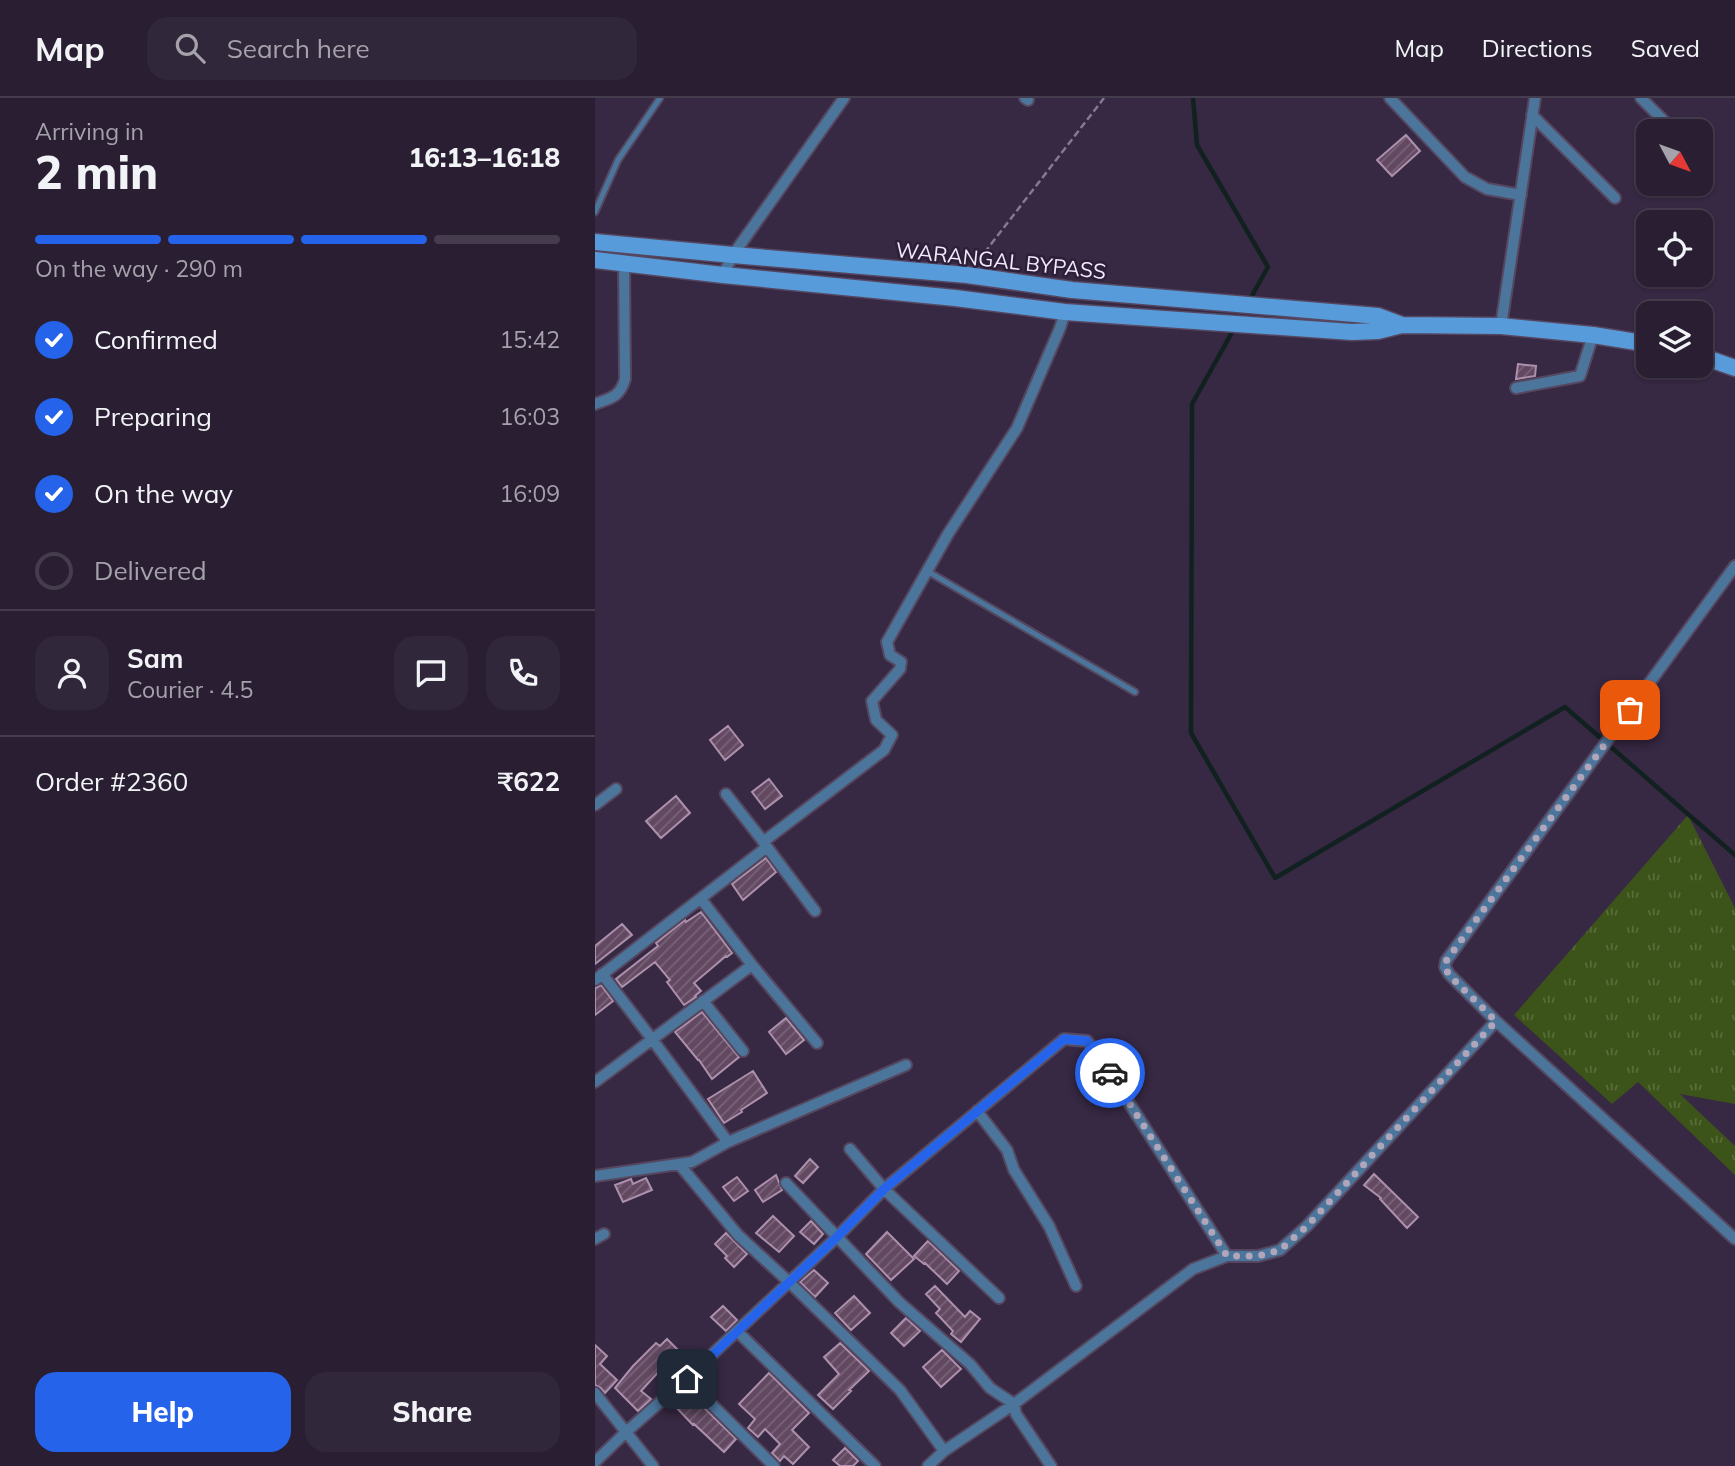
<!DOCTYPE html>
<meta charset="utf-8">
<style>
body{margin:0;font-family:Mulish,sans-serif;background:#31273a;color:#f1f3f6;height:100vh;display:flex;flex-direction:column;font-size:26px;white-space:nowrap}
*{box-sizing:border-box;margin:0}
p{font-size:23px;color:#a5a2ac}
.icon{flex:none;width:38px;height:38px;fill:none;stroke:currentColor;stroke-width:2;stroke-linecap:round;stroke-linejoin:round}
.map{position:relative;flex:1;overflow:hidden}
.drawer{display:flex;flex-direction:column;background:#291e32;width:595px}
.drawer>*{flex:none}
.needle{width:46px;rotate:131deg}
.fabs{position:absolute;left:1041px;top:21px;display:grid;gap:14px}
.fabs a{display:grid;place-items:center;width:77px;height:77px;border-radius:14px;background:#291e32;box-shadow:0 2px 5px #0004,0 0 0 2px #453c4d;font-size:35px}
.pin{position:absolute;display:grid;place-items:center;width:60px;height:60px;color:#fff;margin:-30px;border-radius:14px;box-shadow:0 4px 10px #0006}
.courier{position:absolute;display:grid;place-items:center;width:70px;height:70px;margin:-35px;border:5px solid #2563eb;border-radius:50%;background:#fff;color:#222;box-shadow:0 2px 9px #0007}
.overview em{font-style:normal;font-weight:800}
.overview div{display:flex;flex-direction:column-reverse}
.overview{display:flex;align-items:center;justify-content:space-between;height:119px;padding:0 35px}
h1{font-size:46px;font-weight:800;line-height:52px}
.bar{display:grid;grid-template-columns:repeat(4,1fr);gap:10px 7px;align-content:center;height:84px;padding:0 35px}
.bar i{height:9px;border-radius:5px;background:#453c4d}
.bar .selected{background:#2563eb}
.bar p{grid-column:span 4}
.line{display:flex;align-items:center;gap:18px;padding:0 35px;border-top:2px solid #453c4d}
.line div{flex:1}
.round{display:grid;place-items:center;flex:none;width:74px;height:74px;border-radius:21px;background:#31273a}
ol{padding:0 35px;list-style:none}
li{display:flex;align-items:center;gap:21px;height:77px}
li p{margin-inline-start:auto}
li .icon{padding:7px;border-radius:50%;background:#2563eb;color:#fff;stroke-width:4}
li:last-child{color:#a5a2ac}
li i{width:38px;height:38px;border:4px solid #453c4d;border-radius:50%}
.cta{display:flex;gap:14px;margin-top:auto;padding:14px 35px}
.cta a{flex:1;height:80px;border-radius:21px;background:#2563eb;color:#fff;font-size:28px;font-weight:800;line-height:80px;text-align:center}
.cta a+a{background:#31273a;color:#f1f3f6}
header{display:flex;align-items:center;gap:42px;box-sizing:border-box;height:98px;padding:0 35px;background:#291e32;border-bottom:2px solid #453c4d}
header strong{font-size:33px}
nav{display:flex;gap:38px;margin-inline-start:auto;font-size:24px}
.search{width:490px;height:63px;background:#31273a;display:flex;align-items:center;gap:18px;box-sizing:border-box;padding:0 24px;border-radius:21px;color:#a5a2ac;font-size:26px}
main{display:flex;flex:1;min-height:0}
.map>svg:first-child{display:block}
</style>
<header>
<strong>Map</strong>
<div class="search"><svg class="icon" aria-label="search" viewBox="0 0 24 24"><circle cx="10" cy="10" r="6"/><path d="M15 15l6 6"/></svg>Search here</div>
<nav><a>Map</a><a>Directions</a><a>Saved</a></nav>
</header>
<main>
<section class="drawer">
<div class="overview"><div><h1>2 min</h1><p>Arriving in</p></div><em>16:13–16:18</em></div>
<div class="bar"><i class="selected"></i><i class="selected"></i><i class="selected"></i><i></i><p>On the way · 290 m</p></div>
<ol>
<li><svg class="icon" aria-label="check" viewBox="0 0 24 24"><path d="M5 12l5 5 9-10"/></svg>Confirmed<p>15:42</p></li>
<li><svg class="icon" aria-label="check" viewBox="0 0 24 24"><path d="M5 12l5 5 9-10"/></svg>Preparing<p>16:03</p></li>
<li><svg class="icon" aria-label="check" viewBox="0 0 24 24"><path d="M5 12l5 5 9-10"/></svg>On the way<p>16:09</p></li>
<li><i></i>Delivered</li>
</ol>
<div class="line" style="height:126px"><a class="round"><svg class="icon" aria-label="person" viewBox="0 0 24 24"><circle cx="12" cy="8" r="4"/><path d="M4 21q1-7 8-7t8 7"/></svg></a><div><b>Sam</b><p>Courier · 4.5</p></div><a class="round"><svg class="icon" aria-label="chat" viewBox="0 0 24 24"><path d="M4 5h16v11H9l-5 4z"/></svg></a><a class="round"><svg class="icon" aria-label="phone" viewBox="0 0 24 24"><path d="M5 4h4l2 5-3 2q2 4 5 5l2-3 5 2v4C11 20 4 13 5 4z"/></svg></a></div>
<div class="line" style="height:91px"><div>Order #2360</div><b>₹622</b></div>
<div class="cta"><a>Help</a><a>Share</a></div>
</section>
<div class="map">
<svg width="1140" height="1368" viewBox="0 0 1140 1368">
<defs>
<pattern id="grass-tufts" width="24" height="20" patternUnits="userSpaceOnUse" patternTransform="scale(1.75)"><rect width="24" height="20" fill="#3c5419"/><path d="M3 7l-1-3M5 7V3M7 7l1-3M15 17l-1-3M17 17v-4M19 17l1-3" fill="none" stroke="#596d3b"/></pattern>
<pattern id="building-hatch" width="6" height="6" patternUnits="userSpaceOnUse" patternTransform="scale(1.75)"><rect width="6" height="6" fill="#624961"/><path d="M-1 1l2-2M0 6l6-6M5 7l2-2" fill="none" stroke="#796379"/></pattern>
</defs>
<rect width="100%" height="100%" fill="#372843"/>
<!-- grass -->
<path fill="url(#grass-tufts)" d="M1093 717 1140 810V1006L1085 996 1140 1048V1077L1043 984 1017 1006 919 917Z"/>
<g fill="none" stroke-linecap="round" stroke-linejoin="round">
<!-- stream -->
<path stroke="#112120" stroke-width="4.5" d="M598 0 602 47 673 169 654 203
M640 229 597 306 596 635 680 780 970 609 1140 757"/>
</g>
<!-- building -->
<path fill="url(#building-hatch)" stroke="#ad90ab" stroke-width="2" d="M811 37 825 53 797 78 782 62Z
M923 266 941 268 940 278 921 281Z
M133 628 148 647 130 662 115 642Z
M174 681 187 698 170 711 157 694Z
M81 698 95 715 66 740 51 723Z
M171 760 181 774 148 802 137 786Z
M106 814 137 855 132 859 131 858 99 885 106 893 100 898 101 899 89 907 72 884 75 882 60 864 27 889 21 881 63 848 61 845 90 822 91 824Z
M27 826 37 837 0 866V848Z
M6 887 18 903 0 917V890Z
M107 914 144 959 117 981 104 962H103L80 934Z
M191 920 209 942 191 956 174 934Z
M158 973 172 995 146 1012 147 1014 129 1025 113 1001Z
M215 1061 223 1069 208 1085 200 1078Z
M779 1076 823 1119 812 1130 785 1101 786 1100 769 1087Z
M181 1077 187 1092 168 1104 160 1092Z
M142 1079 153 1093 139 1103 128 1089Z
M51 1080 57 1092 28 1104 20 1087 36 1081 38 1086Z
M178 1118 199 1138 184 1154 161 1135Z
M216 1123 228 1136 219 1146 205 1134Z
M292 1134 319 1161 296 1182 271 1156Z
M131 1135 152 1156 139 1169 130 1160 132 1158 120 1146Z
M333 1143 364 1173 352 1186 330 1165 329 1166 319 1158Z
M219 1172 233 1185 220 1199 205 1184Z
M340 1188 370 1219 375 1213 385 1221 366 1244 356 1236 358 1233 341 1215 345 1211 331 1196Z
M259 1198 275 1215 256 1232 240 1215Z
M128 1208 142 1222 131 1233 116 1219Z
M311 1220 325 1233 309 1248 296 1235Z
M72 1241 84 1253 77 1260 78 1261 68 1271 67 1270 46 1293 56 1301 43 1313 20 1290 38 1268 61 1245 65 1248Z
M245 1245 274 1273 254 1292 256 1293 238 1311 223 1297 244 1276 229 1259Z
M0 1247 12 1258 5 1266 22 1282 10 1295 6 1290 0 1287Z
M347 1252 366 1271 346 1289 328 1269Z
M174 1275 214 1315 197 1332 214 1349 198 1366 189 1358 185 1363 177 1355 185 1346 170 1331 163 1339 153 1330 160 1321 144 1306Z
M91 1292 141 1341 129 1354 99 1326 98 1327 77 1305Z
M250 1350 263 1363 258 1368H245L238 1362Z"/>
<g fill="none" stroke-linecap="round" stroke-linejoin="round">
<!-- lane casing -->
<g stroke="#554760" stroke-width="9">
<path id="lane" d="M0 114 23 62 65 0
M332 473 540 594"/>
</g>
<!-- street casing -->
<g stroke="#554760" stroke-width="14">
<path id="street" d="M430 0 433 2
M795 0 870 79 892 91 926 97
M1046 0 1079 33
M937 17 1020 100
M128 177 138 157 249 0
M906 228 940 0
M921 290 985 278 998 237
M0 306C16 300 25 299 30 281L29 165
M1140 468 851 863 850 869 854 876 901 923 1140 1141
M131 696 171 747
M0 707 21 691
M168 744 289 652 297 637 281 622 277 603 305 571 306 564 295 557 292 544 353 436 422 330 465 230 470 214
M157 867 222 945
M7 876 57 941 133 1044
M0 882 172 749 220 813
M108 903 148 953
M0 984 157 867 106 801
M382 1013 412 1052 419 1072 454 1128 481 1188
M255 1051 289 1091 404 1200
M84 1066 143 1137 193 1183 305 1292 349 1353
M0 1078 97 1064 133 1044 311 967
M191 1085 304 1204 375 1266 395 1290 419 1306 421 1316 456 1368
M0 1141 9 1136
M142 1233 280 1368
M91 1281 179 1368
M0 1295 58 1368
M0 1364 30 1335 91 1281 242 1139 289 1091 469 941 492 943 504 958 632 1158
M333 1368 349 1353 419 1306 598 1171 632 1158H663L685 1152 712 1128 901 923"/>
</g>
<!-- secondary casing -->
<g stroke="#554760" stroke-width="19">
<path id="secondary" d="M0 144 138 157 372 177 477 192 783 218 807 227
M0 162 128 177 360 200 470 214 757 234 783 233 807 227 906 228 998 237 1054 246
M1106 258 1140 270"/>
</g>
<!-- path -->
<path stroke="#857990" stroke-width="2.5" stroke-dasharray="7 3.5" stroke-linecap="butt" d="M383 163 509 0"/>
<!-- lane -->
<use href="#lane" stroke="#4c759c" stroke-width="5"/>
<!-- street -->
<use href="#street" stroke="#4c759c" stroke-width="10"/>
<!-- secondary -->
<use href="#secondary" stroke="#589bda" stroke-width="16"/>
</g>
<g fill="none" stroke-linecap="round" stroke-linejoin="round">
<!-- done -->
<path stroke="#b1a5ba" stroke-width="7" stroke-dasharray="0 12.6" d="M515 975 632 1158H663L685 1152 712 1128 901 923 854 877 850 869 851 863 1035 612"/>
<!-- route -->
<path stroke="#2563eb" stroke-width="9" d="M92 1281 242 1139 289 1091 469 941 492 943 504 958 515 975"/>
</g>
<g text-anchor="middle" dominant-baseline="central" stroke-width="5" stroke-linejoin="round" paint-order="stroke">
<!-- street labels -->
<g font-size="21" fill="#f2e9fa" stroke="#2d1f39">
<text transform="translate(406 162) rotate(6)">WARANGAL BYPASS</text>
</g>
</g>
</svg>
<div class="fabs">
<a><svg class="needle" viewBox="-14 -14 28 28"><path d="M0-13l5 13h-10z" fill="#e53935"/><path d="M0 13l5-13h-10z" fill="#a5a2ac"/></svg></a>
<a><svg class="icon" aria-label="locate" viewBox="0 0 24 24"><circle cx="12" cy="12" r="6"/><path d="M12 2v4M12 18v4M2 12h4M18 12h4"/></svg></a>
<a><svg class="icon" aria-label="layers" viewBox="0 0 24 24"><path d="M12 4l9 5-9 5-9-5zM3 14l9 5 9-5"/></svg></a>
</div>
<div class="pin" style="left:1035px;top:612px;background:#ea580c"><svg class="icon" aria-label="bag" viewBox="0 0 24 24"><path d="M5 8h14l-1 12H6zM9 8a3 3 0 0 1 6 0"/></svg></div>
<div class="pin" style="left:92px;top:1281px;background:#1f2937"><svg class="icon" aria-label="home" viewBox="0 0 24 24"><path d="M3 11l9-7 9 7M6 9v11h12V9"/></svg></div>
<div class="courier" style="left:515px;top:975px"><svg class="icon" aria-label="car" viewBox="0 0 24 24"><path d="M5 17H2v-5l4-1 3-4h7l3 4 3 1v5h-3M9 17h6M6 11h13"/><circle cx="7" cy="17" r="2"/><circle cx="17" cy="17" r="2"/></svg></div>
</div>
</main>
